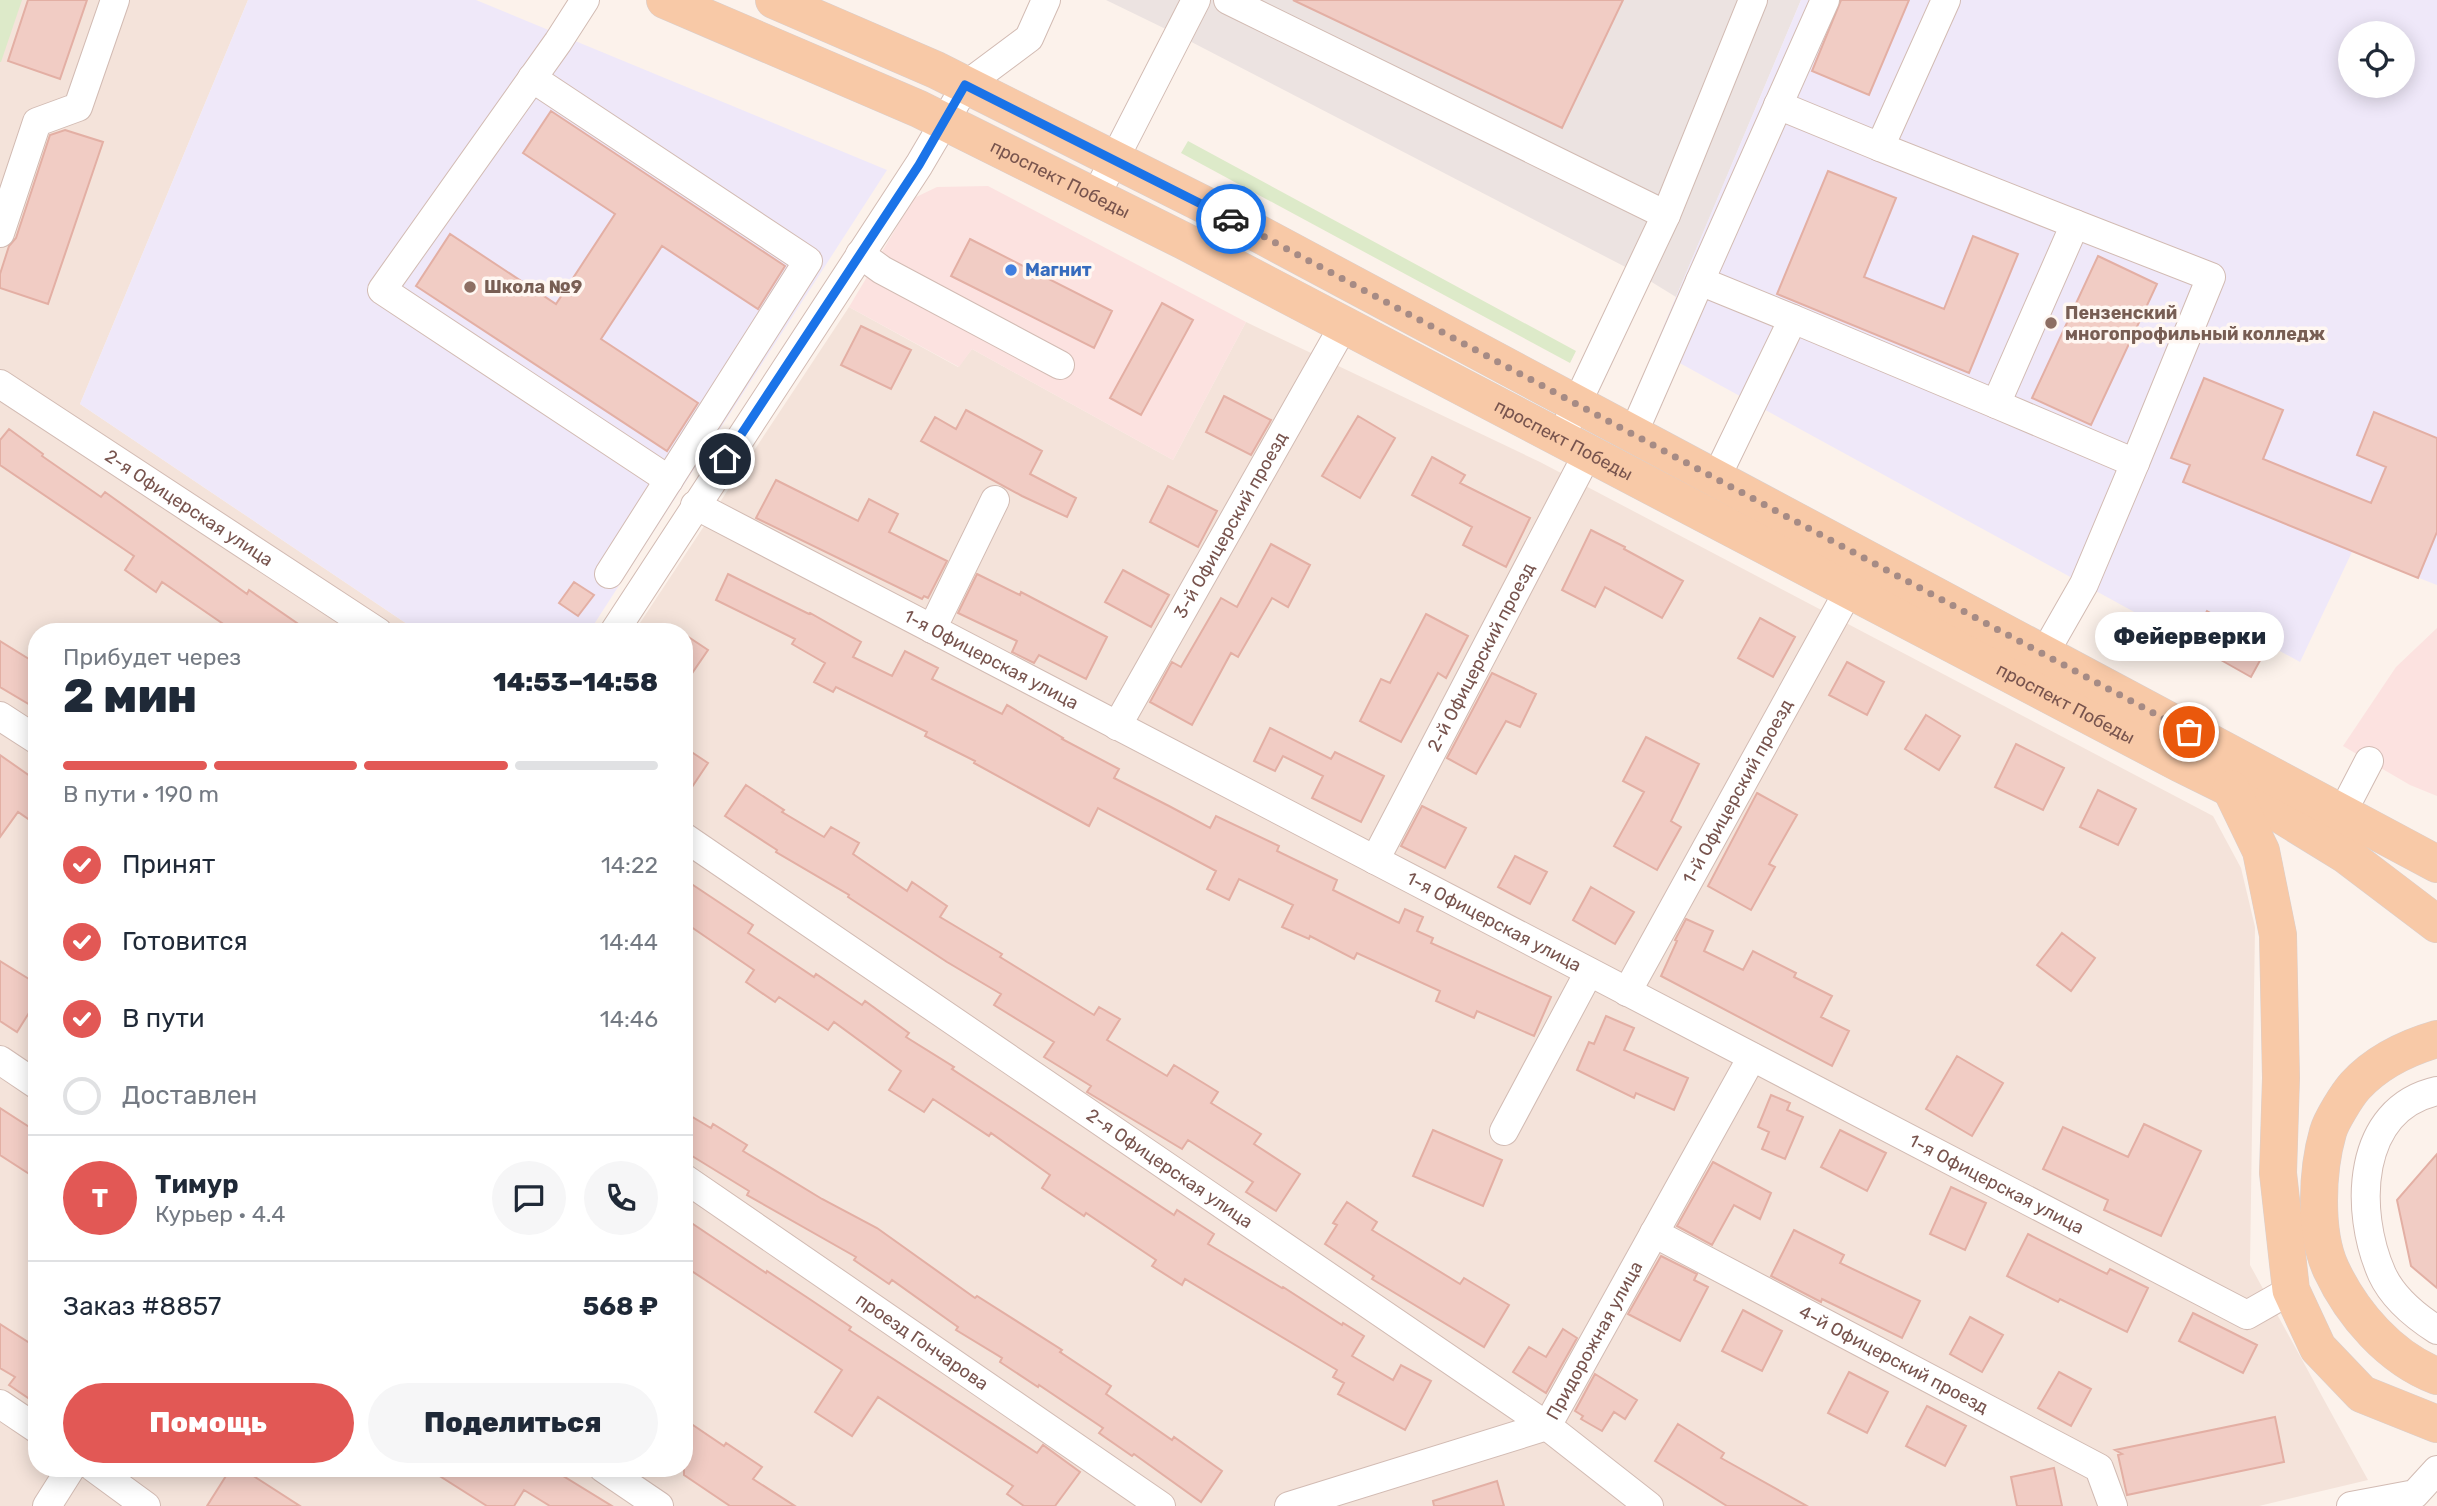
<!DOCTYPE html>
<html lang="ru">
<meta charset="utf-8">
<style>
body{margin:0;font-family:Rubik,sans-serif;background:#f6f6f7;color:#1f2937;height:100vh;display:flex;flex-direction:column;font-size:26px;white-space:nowrap}
*{box-sizing:border-box;margin:0}
p{font-size:23px;color:#747a83}
.icon{flex:none;width:38px;height:38px;fill:none;stroke:currentColor;stroke-width:2;stroke-linecap:round;stroke-linejoin:round}
.map{position:relative;flex:1;overflow:hidden}
.sheet{position:absolute;left:28px;top:623px;width:665px;height:854px;display:flex;flex-direction:column;background:#fff;border-radius:28px;box-shadow:0 4px 18px #0003}
.sheet>*{flex:none}
.tools{position:absolute;left:2338px;top:21px;display:grid;gap:14px}
.tools a{display:grid;place-items:center;width:77px;height:77px;border-radius:50%;background:#fff;box-shadow:0 4px 18px #0003;font-size:35px}
.pin{position:absolute;display:grid;place-items:center;width:60px;height:60px;color:#fff;margin:-30px;border:4px solid #fff;border-radius:50%;box-shadow:0 2px 7px #0007}
.courier{position:absolute;display:grid;place-items:center;width:70px;height:70px;margin:-35px;border:5px solid #1a73e8;border-radius:50%;background:#fff;color:#222;box-shadow:0 2px 9px #0007}
.bubble{position:absolute;height:49px;border-radius:24px;background:#fff;box-shadow:0 4px 18px #0003;font-size:23px;font-weight:800;line-height:49px;text-align:center}
.head em{font-style:normal;font-weight:800}
.head div{display:flex;flex-direction:column-reverse}
.head{display:flex;align-items:center;justify-content:space-between;height:119px;padding:0 35px}
h1{font-size:46px;font-weight:800;line-height:52px}
.bar{display:grid;grid-template-columns:repeat(4,1fr);gap:10px 7px;align-content:center;height:84px;padding:0 35px}
.bar i{height:9px;border-radius:5px;background:#e0e1e3}
.bar .selected{background:#e25855}
.bar p{grid-column:span 4}
.line{display:flex;align-items:center;gap:18px;padding:0 35px;border-top:2px solid #e0e1e3}
.line div{flex:1}
.round{display:grid;place-items:center;flex:none;width:74px;height:74px;border-radius:37px;background:#f6f6f7}
ol{padding:0 35px;list-style:none}
li{display:flex;align-items:center;gap:21px;height:77px}
li p{margin-inline-start:auto}
li .icon{padding:7px;border-radius:50%;background:#e25855;color:#fff;stroke-width:4}
li:last-child{color:#747a83}
li i{width:38px;height:38px;border:4px solid #e0e1e3;border-radius:50%}
.action{display:flex;gap:14px;margin-top:auto;padding:14px 35px}
.action a{flex:1;height:80px;border-radius:42px;background:#e25855;color:#fff;font-size:28px;font-weight:800;line-height:80px;text-align:center}
.action a+a{background:#f6f6f7;color:#1f2937}
.map>svg:first-child{display:block}
</style>
<div class="map">
<svg width="2437" height="1506" viewBox="0 0 2437 1506">
<rect width="100%" height="100%" fill="#fcf2eb"/>
<!-- residential -->
<path fill="#f4e3da" d="M0 0H248L80 404 419 632H37V1468H684V632H634L849 307 958 367 972 349 1173 460 1246 322 1540 462 2213 816 2241 868 2255 927 2250 1265 2368 1480 2259 1506H0Z"/>
<!-- commercial -->
<path fill="#fce2e0" d="M988 186 1246 322 1173 460 972 349 959 367 849 307 914 198 937 187Z
M2437 628V796L2410 785 2343 746 2396 667Z"/>
<!-- industrial -->
<path fill="#ece3e1" d="M1106 0H1801L1676 297 1637 273 1178 35Z"/>
<!-- education -->
<path fill="#efe8f9" fill-rule="evenodd" d="M248 0H476L887 170 589 632H419L80 404Z
M1801 0H2437V585L2352 552 2300 662 2207 611 2189 642 1654 349ZM2350 33H2403V86H2350Z"/>
<!-- green -->
<path fill="#ddeac9" d="M0 0H22L1 62H0Z
M1188 141 1576 351 1570 363 1181 153Z"/>
<!-- building -->
<path fill="#f1ccc4" stroke="#e3afa4" stroke-width="2" d="M28 0H87L60 79 8 61Z
M1293 0H1623L1562 128Z
M1841 0H1909L1869 95 1812 71Z
M551 111 785 266 758 309 662 246 601 339 698 403 667 451 416 286 450 234 556 304 615 214 523 153Z
M65 130 103 142 48 304 0 288V274L9 246 16 238 50 135Z
M1828 171 1896 198 1864 277 1944 309 1973 236 2018 254 1969 373 1777 294Z
M970 239 1112 311 1094 348 951 276Z
M2098 256 2157 284 2091 425 2032 398Z
M1162 303 1193 320 1141 415 1110 398Z
M861 326 911 350 891 389 841 365Z
M2204 378 2283 410 2263 459 2371 503 2386 467 2357 455 2374 412 2437 438V532L2418 578 2183 482 2190 465 2171 458Z
M1224 396 1271 420 1251 455 1206 432Z
M966 410 1042 451 1030 474 1076 498 1067 517 1022 496 921 441 935 417 956 429Z
M1358 416 1395 438 1360 498 1322 476Z
M9 429 43 454 42 456 101 497 105 492 247 594 249 590 310 632H235L162 582 156 592 125 570 134 556 0 465V440Z
M1432 457 1465 475 1460 483 1530 518 1506 567 1463 545 1472 527 1412 495Z
M776 480 858 521 869 499 898 514 889 532 947 561 928 598 924 596 922 599 756 518Z
M1168 486 1217 511 1198 547 1150 522Z
M1591 530 1625 547 1624 549 1683 581 1662 618 1605 587 1595 607 1562 590Z
M1271 544 1310 565 1288 607 1272 598 1238 657 1231 653 1192 725 1150 702 1172 662 1181 667 1221 598 1237 607Z
M1123 570 1169 595 1151 627 1105 602Z
M728 574 809 614 810 613 861 642 853 657 892 676 905 651 938 668 932 679 1002 714 1007 705 1063 738 1062 739 1119 769 1114 778 1169 806 1210 828 1216 816 1279 846 1277 851 1337 880 1333 890 1399 923 1405 909 1423 917 1417 931 1433 938 1431 943 1551 997 1534 1036 1477 1011 1474 1018 1436 1001 1440 991 1357 953 1354 959 1310 936 1309 939 1282 927 1293 905 1239 879 1229 900 1207 889 1216 871 1098 808 1089 826 974 763 975 761 925 736 927 732 836 687 833 692 814 682 825 663 792 644 795 639 716 600Z
M977 574 1020 595 1021 592 1107 637 1086 679 1039 655 1034 663 1012 652 1017 641 958 613Z
M574 582 594 595 578 616 559 603Z
M2207 611 2268 646 2251 677 2189 642Z
M1426 614 1468 636 1446 678 1438 673 1401 742 1360 721 1381 679 1390 683Z
M1760 618 1795 637 1773 677 1738 658Z
M684 634 708 650 684 685Z
M0 641 37 664V709L0 687Z
M1847 662 1884 682 1867 715 1829 695Z
M1492 673 1536 694 1520 727 1506 721 1476 774 1447 758Z
M1926 715 1960 736 1939 770 1905 749Z
M1270 728 1331 759 1335 752 1384 776 1361 822 1312 798 1323 776 1283 756 1275 771 1254 761Z
M1646 737 1699 764 1671 821 1681 827 1657 870 1614 846 1644 792 1623 781Z
M2016 744 2064 768 2043 810 1995 787Z
M684 747 708 763 684 799Z
M0 755 37 781V825L18 812 0 837Z
M746 785 784 810 782 812 824 837 831 827 859 843 853 854 907 891 912 882 947 906 940 917 1002 954 1000 957 1094 1015 1099 1007 1120 1019 1107 1040 1167 1076 1174 1065 1218 1092 1211 1103 1261 1134 1254 1144 1300 1174 1276 1211 1246 1192 1253 1182 1188 1140 1182 1149 1087 1092 1091 1086 1044 1057 1054 1042 994 1005 1001 994 947 962 848 897 849 895 776 852 777 850 725 816Z
M2098 790 2136 809 2118 845 2080 827Z
M1757 793 1797 815 1769 864 1775 867 1751 910 1708 886Z
M1422 806 1466 828 1445 868 1401 846Z
M1515 856 1547 872 1530 904 1498 887Z
M684 879 753 925 748 933 814 977 816 974 862 1005 865 1001 909 1033 906 1037 954 1067 952 1069 1174 1215 1177 1210 1214 1234 1208 1244 1282 1288 1283 1287 1342 1325 1343 1323 1364 1336 1352 1356 1393 1380 1401 1365 1431 1381 1405 1430 1338 1394 1344 1383 1333 1377 1337 1370 1185 1279 1182 1285 1152 1266 1156 1260 1086 1213 1084 1216 1042 1188 1050 1175 991 1133 989 1136 933 1099 924 1112 889 1090 901 1071 834 1022 828 1030 779 997 775 1002 746 982 754 970 684 922Z
M1591 887 1634 912 1615 944 1573 920Z
M1686 919 1713 931 1704 951 1743 970 1753 951 1796 973 1794 977 1832 996 1821 1017 1849 1031 1832 1066 1661 976 1677 941 1675 940Z
M2062 933 2095 958 2071 991 2037 965Z
M0 961 37 984V1000L17 1032 0 1021Z
M1606 1016 1634 1028 1624 1050 1688 1078 1674 1110 1636 1093 1634 1098 1577 1070 1589 1042 1594 1044Z
M1957 1056 2003 1083 1972 1136 1926 1109Z
M1771 1095 1790 1103 1787 1110 1803 1117 1785 1159 1762 1149 1769 1132 1758 1127Z
M0 1108 37 1132V1179L0 1155Z
M684 1112 711 1128 713 1124 747 1145 743 1151 822 1199 877 1228 975 1298 977 1296 1062 1350 1060 1352 1111 1386 1106 1394 1172 1440 1174 1437 1222 1471 1201 1502 1134 1454 1132 1456 1099 1433 1103 1428 1039 1385 1038 1387 1000 1362 1002 1358 956 1330 958 1327 892 1280 889 1284 854 1260 856 1257 747 1195 749 1191 684 1151Z
M2144 1124 2201 1151 2161 1236 2104 1210 2108 1200 2043 1169 2063 1127 2128 1157Z
M1433 1130 1502 1160 1483 1206 1413 1176Z
M1840 1130 1886 1153 1867 1191 1821 1167Z
M2437 1154V1288L2411 1266 2397 1200Z
M1713 1162 1771 1193 1760 1219 1734 1205 1712 1245 1677 1226Z
M1951 1187 1986 1203 1965 1250 1930 1234Z
M1347 1202 1377 1222 1372 1230 1460 1284 1464 1278 1509 1305 1484 1347 1372 1279 1374 1276 1325 1244 1337 1225 1333 1223Z
M684 1218 766 1273 767 1271 811 1300 851 1327 849 1330 1037 1453 1043 1445 1080 1472 1055 1506H1024L1007 1494 1013 1486 878 1397 852 1436 815 1412 842 1370 684 1266Z
M1794 1230 1844 1255 1840 1263 1920 1301 1902 1338 1822 1299 1821 1302 1771 1276Z
M2028 1234 2107 1274 2110 1269 2148 1288 2127 1332 2060 1299 2058 1302 2007 1276Z
M1661 1256 1697 1274 1694 1280 1708 1287 1680 1341 1628 1314Z
M1743 1310 1782 1331 1762 1371 1722 1351Z
M2193 1313 2257 1345 2243 1373 2179 1341Z
M1970 1317 2003 1335 1982 1372 1950 1354Z
M0 1324 36 1347 37 1345V1404L9 1385 15 1377 0 1368Z
M1563 1329 1577 1338 1546 1393 1513 1372 1529 1347 1546 1357Z
M1849 1372 1888 1392 1867 1433 1828 1413Z
M2059 1372 2091 1389 2071 1426 2038 1408Z
M1595 1374 1637 1400 1625 1419 1614 1412 1602 1431 1581 1419 1583 1416 1575 1411Z
M1927 1406 1966 1426 1945 1466 1906 1446Z
M2275 1417 2284 1462 2127 1495 2118 1455 2122 1454 2115 1450Z
M684 1419 724 1446 726 1443 762 1467 753 1479 795 1506H730L684 1475Z
M1678 1424 1724 1453 1721 1458 1807 1506H1727L1655 1461Z
M231 1468H241L300 1506H207Z
M427 1468H550L612 1506H550L524 1490 514 1506H487Z
M2054 1468 2062 1506H2017L2011 1477Z
M1497 1481 1504 1506H1434L1433 1501Z"/>
<g fill="none" stroke-linecap="round" stroke-linejoin="round">
<!-- minor casing -->
<g stroke="#d2bbb3" stroke-width="30">
<g id="minor">
<path d="M585 0 558 42 382 290 669 480"/>
<path d="M1228 0 1666 215"/>
<path d="M532 78 808 261 609 574"/>
<path d="M1778 105 1880 147 1946 0"/>
<path d="M1095 197 1196 0"/>
<path d="M0 233 37 122 78 107 115 0"/>
<path d="M860 254 882 270 1060 365"/>
<path d="M1793 319 1996 404 2075 224 1880 147"/>
<path id="s1" d="M0 384 378 632"/>
<path d="M1996 404 2135 463 2211 277 2075 224"/>
<path d="M1569 420 1666 215 1753 0"/>
<path d="M1633 434 1700 281"/>
<path d="M1716 478 1793 319 1700 281 1825 0"/>
<path id="s2" d="M695 505 2247 1315 2291 1290"/>
<path d="M932 629 995 500"/>
<path d="M614 632 919 165 966 85 1029 38 1046 0"/>
<path d="M2044 654 2084 584 2135 463"/>
<path d="M0 716 37 740"/>
<path id="s3" d="M1117 726 1344 325"/>
<path d="M2342 813 2369 761"/>
<path id="s4" d="M684 837 1547 1426 1649 1506"/>
<path id="s5" d="M1375 860 1588 453"/>
<path id="s6" d="M1627 992 1849 590"/>
<path d="M0 1060 37 1085"/>
<path d="M2437 1091C2356 1109 2354 1211 2382 1274 2393 1298 2415 1316 2437 1330"/>
<path d="M1504 1131 1589 972"/>
<path id="s7" d="M684 1178 1161 1506"/>
<path id="s8" d="M1654 1233 2099 1468 2113 1506"/>
<path d="M0 1404 37 1429"/>
<path d="M94 1468 146 1506"/>
<path d="M603 1468 659 1506"/>
<path d="M47 1506 71 1468"/>
<path id="s9" d="M1289 1506 1547 1426 1752 1057"/>
<path d="M2351 1506 2415 1494 2437 1470"/>
</g>
</g>
<!-- major casing -->
<g stroke="#d9cfcd" stroke-width="38">
<g id="major">
<path id="s10" d="M665 0 919 109 1184 241 2181 764 2268 807 2346 855 2437 924"/>
<path d="M774 0 936 70 1203 204 2437 864"/>
<path d="M2231 789 2261 851 2278 935 2281 1078 2278 1173 2291 1290 2318 1348 2362 1394 2437 1424"/>
<path d="M2437 1039C2406 1048 2377 1062 2355 1086 2347 1095 2331 1121 2328 1132 2317 1170 2314 1232 2331 1269 2352 1314 2390 1358 2437 1376"/>
</g>
</g>
<!-- minor -->
<use href="#minor" stroke="#fff" stroke-width="28"/>
<!-- major -->
<use href="#major" stroke="#f8c9a7" stroke-width="37"/>
</g>
<g fill="none" stroke-linecap="round" stroke-linejoin="round">
<!-- done -->
<path stroke="#a68b85" stroke-width="7" stroke-dasharray="0 12.6" d="M1231 219 2189 732"/>
<!-- route -->
<path stroke="#1a73e8" stroke-width="9" d="M725 459 919 165 965 85 1231 219"/>
</g>
<!-- markers -->
<circle fill="#3f7fe0" stroke="#fff7f2" stroke-width="2.5" cx="1011" cy="270" r="7"/>
<g fill="#8d6e63" stroke="#fff7f2" stroke-width="2.5">
<circle cx="470" cy="287" r="7"/>
<circle cx="2051" cy="323" r="7"/>
</g>
<g text-anchor="middle" dominant-baseline="central" stroke-width="7" stroke-linejoin="round" paint-order="stroke">
<!-- street labels -->
<g font-size="18" fill="#78544e" stroke="#fff7f2">
<text stroke="none"><textPath href="#s10" startOffset="434">проспект Победы</textPath></text>
<text stroke="none"><textPath href="#s10" startOffset="1001">проспект Победы</textPath></text>
<text stroke="none"><textPath href="#s1" startOffset="226">2-я Офицерская улица</textPath></text>
<text stroke="none"><textPath href="#s3" startOffset="231">3-й Офицерский проезд</textPath></text>
<text stroke="none"><textPath href="#s5" startOffset="229">2-й Офицерский проезд</textPath></text>
<text stroke="none"><textPath href="#s2" startOffset="334">1-я Офицерская улица</textPath></text>
<text stroke="none"><textPath href="#s10" startOffset="1568">проспект Победы</textPath></text>
<text stroke="none"><textPath href="#s6" startOffset="229">1-й Офицерский проезд</textPath></text>
<text stroke="none"><textPath href="#s2" startOffset="901">1-я Офицерская улица</textPath></text>
<text stroke="none"><textPath href="#s4" startOffset="588">2-я Офицерская улица</textPath></text>
<text stroke="none"><textPath href="#s2" startOffset="1468">1-я Офицерская улица</textPath></text>
<text stroke="none"><textPath href="#s9" startOffset="368">Придорожная улица</textPath></text>
<text stroke="none"><textPath href="#s7" startOffset="289">проезд Гончарова</textPath></text>
<text stroke="none"><textPath href="#s8" startOffset="271">4-й Офицерский проезд</textPath></text>
</g>
<!-- shop labels -->
<g font-size="18" font-weight="bold" fill="#366cbe" stroke="#fff7f2" text-anchor="start">
<text x="1025" y="270">Магнит</text>
</g>
<!-- education labels -->
<g font-size="18" font-weight="bold" fill="#785e54" stroke="#fff7f2" text-anchor="start">
<text x="484" y="287">Школа №9</text>
<text x="2065" y="313">Пензенский<tspan x="2065" dy="21">многопрофильный колледж</tspan></text>
</g>
</g>
</svg>
<div class="tools">
<a><svg class="icon" aria-label="locate" viewBox="0 0 24 24"><circle cx="12" cy="12" r="6"/><path d="M12 2v4M12 18v4M2 12h4M18 12h4"/></svg></a>
</div>
<div class="pin" style="left:2189px;top:732px;background:#ea580c"><svg class="icon" aria-label="bag" viewBox="0 0 24 24"><path d="M5 8h14l-1 12H6zM9 8a3 3 0 0 1 6 0"/></svg></div>
<div class="pin" style="left:725px;top:459px;background:#1f2937"><svg class="icon" aria-label="home" viewBox="0 0 24 24"><path d="M3 11l9-7 9 7M6 9v11h12V9"/></svg></div>
<div class="courier" style="left:1231px;top:219px"><svg class="icon" aria-label="car" viewBox="0 0 24 24"><path d="M5 17H2v-5l4-1 3-4h7l3 4 3 1v5h-3M9 17h6M6 11h13"/><circle cx="7" cy="17" r="2"/><circle cx="17" cy="17" r="2"/></svg></div>
<div class="bubble" style="left:2095px;top:612px;width:189px">Фейерверки</div>
<section class="sheet">
<div class="head"><div><h1>2 мин</h1><p>Прибудет через</p></div><em>14:53–14:58</em></div>
<div class="bar"><i class="selected"></i><i class="selected"></i><i class="selected"></i><i></i><p>В пути · 190 m</p></div>
<ol>
<li><svg class="icon" aria-label="check" viewBox="0 0 24 24"><path d="M5 12l5 5 9-10"/></svg>Принят<p>14:22</p></li>
<li><svg class="icon" aria-label="check" viewBox="0 0 24 24"><path d="M5 12l5 5 9-10"/></svg>Готовится<p>14:44</p></li>
<li><svg class="icon" aria-label="check" viewBox="0 0 24 24"><path d="M5 12l5 5 9-10"/></svg>В пути<p>14:46</p></li>
<li><i></i>Доставлен</li>
</ol>
<div class="line" style="height:126px"><b class="round" style="background:#e25855;color:#fff">Т</b><div><b>Тимур</b><p>Курьер · 4.4</p></div><a class="round"><svg class="icon" aria-label="chat" viewBox="0 0 24 24"><path d="M4 5h16v11H9l-5 4z"/></svg></a><a class="round"><svg class="icon" aria-label="phone" viewBox="0 0 24 24"><path d="M5 4h4l2 5-3 2q2 4 5 5l2-3 5 2v4C11 20 4 13 5 4z"/></svg></a></div>
<div class="line" style="height:91px"><div>Заказ #8857</div><b>568 ₽</b></div>
<div class="action"><a>Помощь</a><a>Поделиться</a></div>
</section>
</div>
